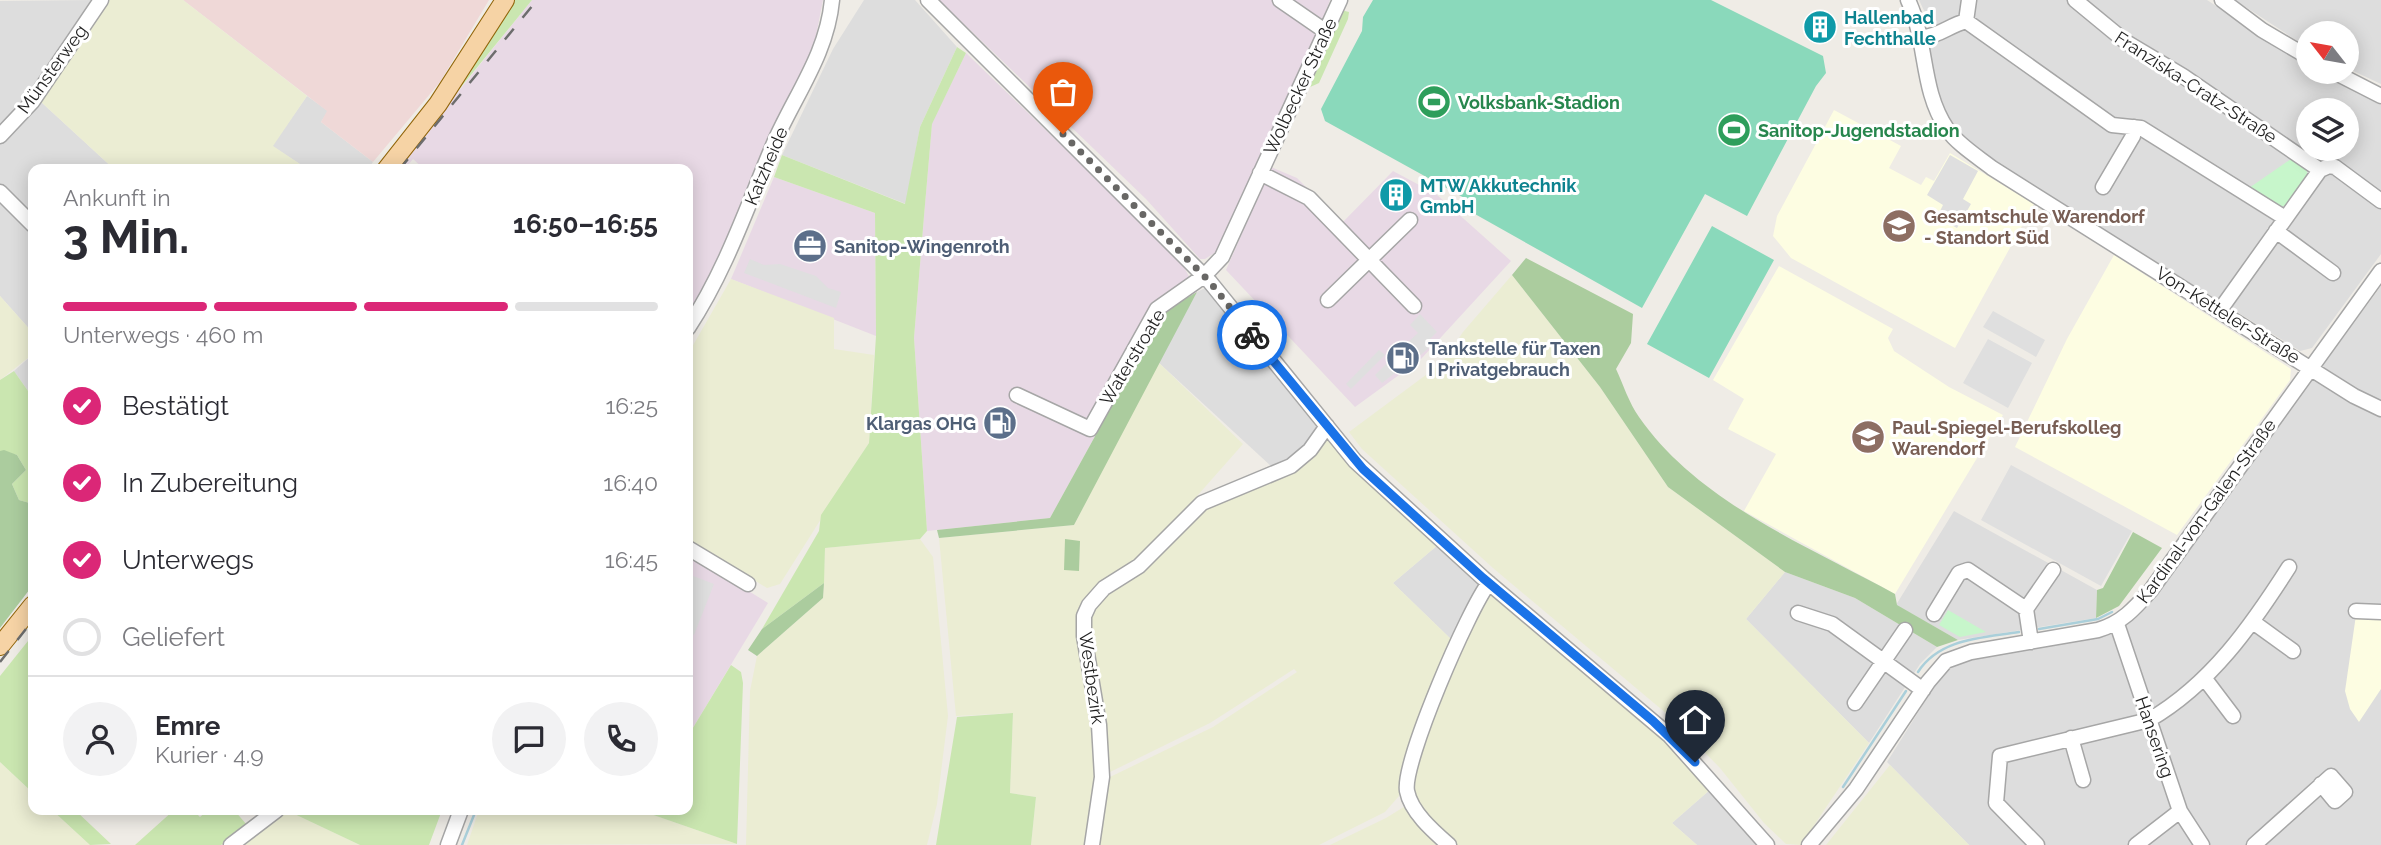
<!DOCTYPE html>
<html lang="de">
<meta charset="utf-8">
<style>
body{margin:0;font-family:Raleway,sans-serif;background:#f2f2f3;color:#2b2b33;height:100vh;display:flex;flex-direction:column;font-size:26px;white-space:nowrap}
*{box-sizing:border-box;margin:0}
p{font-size:23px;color:#7c7c81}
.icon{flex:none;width:38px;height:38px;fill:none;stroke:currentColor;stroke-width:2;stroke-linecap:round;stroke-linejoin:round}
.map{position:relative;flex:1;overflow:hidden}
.sheet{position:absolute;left:28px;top:164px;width:665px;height:651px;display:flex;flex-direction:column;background:#fff;border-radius:14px;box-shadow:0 4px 18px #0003}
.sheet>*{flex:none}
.needle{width:46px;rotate:301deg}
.buttons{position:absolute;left:2296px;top:21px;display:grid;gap:14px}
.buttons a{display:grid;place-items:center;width:63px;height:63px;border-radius:50%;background:#fff;box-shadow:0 4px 18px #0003;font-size:35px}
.pin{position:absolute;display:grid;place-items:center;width:60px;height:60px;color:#fff;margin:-72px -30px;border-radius:50% 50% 50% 0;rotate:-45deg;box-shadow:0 0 7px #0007}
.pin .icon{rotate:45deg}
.courier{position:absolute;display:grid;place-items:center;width:70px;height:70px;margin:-35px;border:5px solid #1a73e8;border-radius:50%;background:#fff;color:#222;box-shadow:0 2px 9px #0007}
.head em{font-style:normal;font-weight:700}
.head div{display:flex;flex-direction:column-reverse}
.head{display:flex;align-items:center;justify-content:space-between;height:119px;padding:0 35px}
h1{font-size:46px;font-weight:700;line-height:52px}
.bar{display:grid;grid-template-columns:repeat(4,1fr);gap:10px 7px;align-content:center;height:84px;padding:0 35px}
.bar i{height:9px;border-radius:5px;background:#e1e1e2}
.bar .on{background:#db2777}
.bar p{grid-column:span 4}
.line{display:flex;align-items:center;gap:18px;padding:0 35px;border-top:2px solid #e1e1e2}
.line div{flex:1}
.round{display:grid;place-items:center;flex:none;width:74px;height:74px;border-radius:37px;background:#f2f2f3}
ol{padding:0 35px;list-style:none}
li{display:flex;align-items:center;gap:21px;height:77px}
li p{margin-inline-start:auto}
li .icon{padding:7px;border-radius:50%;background:#db2777;color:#fff;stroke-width:4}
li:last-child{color:#7c7c81}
li i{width:38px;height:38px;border:4px solid #e1e1e2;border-radius:50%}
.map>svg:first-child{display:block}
</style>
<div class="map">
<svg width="2381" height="845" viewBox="0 0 2381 845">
<rect width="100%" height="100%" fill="#efece6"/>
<!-- residential -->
<path fill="#ddd" fill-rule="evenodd" d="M95 0 41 81 0 130V1Z
M864 0H915L957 47 920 127 906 204 782 155 833 49Z
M1919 0H2207L2308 67V72H2317L2381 105V254L2312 348 2300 351 1996 163 1970 143 1950 123 1938 97 1929 54 1928 19ZM2308 110H2347V149H2308Z
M2235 0H2381V84L2347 68V33H2308V48Z
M307 96 328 111 321 122 373 162 367 170H309L272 146Z
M40 101 115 170H33V333L0 296V143Z
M2381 286V845H1969L1887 762 1934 687 1952 667 1976 659 2107 634 2122 628 2139 613 2188 548Z
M1207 287 1320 423 1312 443 1297 456 1272 467 1158 362 1197 292Z
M33 354V398L14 371Z
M1954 511 2097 590 2096 618 1958 640 1896 605Z
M1439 544 1479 580 1481 588 1455 643 1393 583Z
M1785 572 1855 598 1937 647 1920 664 1869 743 1746 619Z
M1712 788 1760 845H1697L1672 823Z"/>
<!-- commercial -->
<path fill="#efd8d7" d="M183 0H489L440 82 373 162 321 122 327 111Z"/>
<!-- industrial -->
<path fill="#e8d9e5" d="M532 0H823L814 46 762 151 711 276 688 314V170H425L413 159 404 170H395Z
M939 0H1330L1292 100 1219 250 1205 259H1200L1146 199Z
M966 53 1137 218 1183 265 1197 292 1164 311 1050 518 927 531 914 338 924 216 932 123Z
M1271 167 1297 178 1342 223 1393 171 1436 194 1511 261 1421 359 1355 407 1226 270Z
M774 177 875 213 876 336 731 279Z
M688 554 768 603 688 736Z"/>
<!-- education -->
<path fill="#fdfde2" d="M1834 110 1901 146 1889 168 1921 185 1926 177 1934 181 1950 153 2034 204 1955 348 1791 258 1773 236 1777 216Z
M2114 255 2291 369 2290 380 2177 535 2015 447 2067 339Z
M1779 266 1893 329 1888 338 1894 351 1949 387 2003 415 1895 594 1744 511 1776 454 1728 429 1744 399 1713 380Z
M2356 615 2381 616V689L2359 722 2350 709 2345 691Z"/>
<!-- farmland -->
<path fill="#ebedd3" d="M108 0H183L307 96 273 146 309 170H253L248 166 245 170H115L40 101Z
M1512 275 1600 387 1668 487 1785 572 1746 619 1869 743 1801 845 1786 844 1764 823 1720 768 1667 714 1493 568 1362 449 1349 432 1442 363 1463 332Z
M731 279 834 318V349L874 355 869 443 780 584 767 588 688 539V354Z
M0 296 33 333V354L0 380Z
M1158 362 1243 444 1137 564 1078 620 1097 725 1099 781 1090 845H1031L1036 797 1010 793 1013 713 956 716 939 538 1074 525Z
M1327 436 1353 469 1439 544 1393 583 1455 643 1415 737 1400 781 1399 796 1385 812 1319 845H1096L1108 778 1213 727 1297 672 1294 669 1210 723 1106 774 1086 627 1096 602 1199 510 1294 468Z
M920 539 933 557 948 716 937 804 927 845H746L750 691 757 656 823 598 825 548Z
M1492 593 1664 736 1712 788 1672 823 1697 845H1454L1420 812 1411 780 1438 700 1486 596Z
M0 762 33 793V810H52L90 845H0Z
M1890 765 1969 845H1826Z
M1407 805 1442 845H1330L1386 818Z
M283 810 288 811 360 845H237Z
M479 810H639L737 844 467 845Z"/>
<!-- grass -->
<path fill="#cae6b0" d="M514 0H532L457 92Z
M1341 10 1349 12 1348 19 1319 83 1308 88Z
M957 47 966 53 932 124 924 216 914 338 927 531 920 539 825 548 824 583 762 629 819 531 821 515 869 443 876 336 875 213 774 177 782 155 905 204 920 127Z
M14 371 33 398V504L19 500 12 484 26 470 17 455 0 451V380Z
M28 641 33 652V793L0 762V676Z
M731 665 741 672 743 683 737 844 639 810H688V736Z
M1013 713 1010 793 1036 797 1031 845H936L957 717Z
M52 810H75L111 844 90 845Z
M174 810 182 814 193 810 200 817 208 810H234L247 825 221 845H135Z
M442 810 429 845H360L288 811Z"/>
<!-- forest -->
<path fill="#abcc9e" d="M1526 258 1633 314 1631 343 1616 369C1623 384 1629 403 1639 417 1698 502 1806 545 1895 594L1897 605 1958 640 1937 647 1855 598 1785 572 1668 487 1600 387 1512 275Z
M1197 292 1074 525 939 538 937 530 1050 518 1164 311Z
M4 450 17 455 26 470 12 484 19 500 33 504V585L0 628V451Z
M2133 532 2162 548 2119 606 2096 618 2097 590 2103 588Z
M1065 539 1080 541 1079 571 1064 570Z
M824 583 823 598 757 656 748 650 762 629Z"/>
<!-- park -->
<path fill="#c7f6cb" d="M2291 159 2306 169 2308 175 2288 205 2278 207 2249 188Z
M1948 610 1986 632 1960 637 1939 625Z"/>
<!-- pitch -->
<path fill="#8ad9bb" d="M1373 0H1711L1823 56 1826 73 1816 86 1747 216 1705 194 1642 308 1466 209 1468 200 1325 121 1321 109 1362 31 1363 17Z
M1712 226 1774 260 1709 378 1647 344Z"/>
<!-- parking -->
<path fill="#dfdfdf" d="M1950 155 1978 171 1963 199 1971 204 1957 228 1937 217 1943 205 1927 195Z
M750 259 764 265 780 264 816 276 828 288 841 292 836 308 744 273Z
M1993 311 2045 340 2036 357 1983 327Z
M1420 314 1437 332 1429 340 1430 347 1417 358 1406 344 1418 333 1410 325Z
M1988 339 2032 363 2008 408 1963 383Z
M1379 350 1385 355 1351 389 1346 384Z
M1394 356 1404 366 1382 383 1375 375Z
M2011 465 2132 531 2101 586 1981 520Z
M688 574 714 584 694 635 688 633Z"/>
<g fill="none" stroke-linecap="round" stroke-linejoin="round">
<!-- stream -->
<path stroke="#aacfda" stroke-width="2.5" d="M2039 629 2098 619 2112 612
M1918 672C1940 638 1983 638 2019 632
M1843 787 1906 691
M462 845 476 810"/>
<!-- minor casing -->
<g stroke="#a6a6a6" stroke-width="17">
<path id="minor" d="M928 0 1210 282 1355 461 1483 578 1670 736 1767 845
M1280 0 1325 31
M1908 0C1928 42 1920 89 1947 129 1957 144 1978 157 1992 168L2354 396 2381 409
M2075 0 2126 42 2183 76 2320 170
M2222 0 2262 30 2308 57
M1966 21 2112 125 2141 128 2285 218
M1966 21 1969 0
M1921 38C1942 35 1948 26 1966 21
M2334 72 2381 96
M0 136 32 102 101 0
M1260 173 1309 198 1414 306
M2103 187 2133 136 2134 127
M0 192 33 225
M2276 231 2333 273
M1328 300 1410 220
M2220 310 2320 170 2329 166 2335 167 2381 201
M688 328C726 270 747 207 774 143 795 95 827 54 832 0
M1017 395 1090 429 1157 309 1204 276 1222 257 1340 0
M688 548 748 584
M2026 609 2053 570
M2356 611 2381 612
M1798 613 1832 624 1923 690
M1934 614 1959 573 1968 570 2026 609 2031 642
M2253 622 2293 651
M2117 624 2180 811 2202 845
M2205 679 2233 716
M1855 703 1905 630
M2071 738 2083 780
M231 845 277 810
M448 845 461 810
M1092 845 1102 777 1099 725 1084 636V616L1089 605 1104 588 1139 566 1202 503 1291 466 1310 450 1327 426
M1449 845C1433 831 1411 812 1407 791 1402 763 1469 608 1489 583
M1809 845 1856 789 1928 682 1946 661 1971 652 2098 630C2122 623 2135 608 2151 590L2381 271
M2037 845 1996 803 2000 756 2149 720C2211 684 2252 625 2289 567
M2136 845 2180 811
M2254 845 2331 776 2345 792 2335 801 2321 784"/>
</g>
<!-- major casing -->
<g stroke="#91650a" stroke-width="20">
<path id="major" d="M386 170 438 104 505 0
M0 646 33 605"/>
</g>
<!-- minor -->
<use href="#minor" stroke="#fff" stroke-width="14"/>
<!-- major -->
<use href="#major" stroke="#f6d3a5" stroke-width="18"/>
<!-- rail -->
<path stroke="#6d6d6d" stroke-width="2.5" stroke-dasharray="14 14" stroke-linecap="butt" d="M399 170 537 0
M0 662 33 620"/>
</g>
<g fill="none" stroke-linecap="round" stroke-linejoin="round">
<!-- done -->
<path stroke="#686765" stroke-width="7" stroke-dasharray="0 12.6" d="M1063 134 1210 282 1252 335"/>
<!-- route -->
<path stroke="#1a73e8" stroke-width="9" d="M1252 335 1363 469 1483 578 1653 721 1695 762"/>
</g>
<!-- icons -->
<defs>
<g id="building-disc" transform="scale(1.75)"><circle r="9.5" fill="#0f9aa8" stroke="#fff"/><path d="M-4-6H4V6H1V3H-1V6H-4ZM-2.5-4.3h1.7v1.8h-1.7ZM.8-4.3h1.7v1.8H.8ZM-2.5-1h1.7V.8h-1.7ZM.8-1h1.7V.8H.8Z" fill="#fff"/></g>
<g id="stadium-disc" transform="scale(1.75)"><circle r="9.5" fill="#2e9e5b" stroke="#fff"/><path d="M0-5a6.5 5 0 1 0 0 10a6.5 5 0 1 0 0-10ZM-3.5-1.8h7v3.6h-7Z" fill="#fff"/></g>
<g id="school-disc" transform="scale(1.75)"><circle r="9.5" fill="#8d6e63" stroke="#fff"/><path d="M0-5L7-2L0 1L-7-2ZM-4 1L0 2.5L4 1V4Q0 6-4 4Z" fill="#fff"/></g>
<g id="office-disc" transform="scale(1.75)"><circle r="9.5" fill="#5c6f8a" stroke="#fff"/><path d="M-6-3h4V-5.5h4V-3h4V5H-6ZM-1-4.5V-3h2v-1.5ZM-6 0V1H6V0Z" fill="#fff"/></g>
<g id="fuel-disc" transform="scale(1.75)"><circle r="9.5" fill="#5c6f8a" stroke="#fff"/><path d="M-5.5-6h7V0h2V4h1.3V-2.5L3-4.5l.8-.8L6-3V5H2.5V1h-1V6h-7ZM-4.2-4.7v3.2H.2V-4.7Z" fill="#fff"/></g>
</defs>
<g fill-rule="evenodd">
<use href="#building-disc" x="1820" y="27"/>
<use href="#stadium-disc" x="1434" y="102"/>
<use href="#stadium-disc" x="1734" y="130"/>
<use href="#building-disc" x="1396" y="195"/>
<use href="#school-disc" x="1899" y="226"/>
<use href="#office-disc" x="810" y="246"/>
<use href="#fuel-disc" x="1403" y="358"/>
<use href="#fuel-disc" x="1000" y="423"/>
<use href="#school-disc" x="1868" y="437"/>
</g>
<g text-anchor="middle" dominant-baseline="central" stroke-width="6" stroke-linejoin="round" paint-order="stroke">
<!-- culture labels -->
<g font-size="18" font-weight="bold" fill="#0d838f" stroke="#fff" text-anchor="start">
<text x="1844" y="17">Hallenbad<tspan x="1844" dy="21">Fechthalle</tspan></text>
<text x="1420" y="185">MTW Akkutechnik<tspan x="1420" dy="21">GmbH</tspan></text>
</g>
<!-- street labels -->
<g font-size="18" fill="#1f1f1f" stroke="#fff">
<text transform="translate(52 69) rotate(-54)">Münsterweg</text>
<text transform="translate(1300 86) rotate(-65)">Wolbecker Straße</text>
<text transform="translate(2196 87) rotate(33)">Franziska-Cratz-Straße</text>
<text transform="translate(766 166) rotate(-67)">Katzheide</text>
<text transform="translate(2228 315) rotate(32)">Von-Ketteler-Straße</text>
<text transform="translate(1132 357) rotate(-59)">Waterstroate</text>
<text transform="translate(2206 511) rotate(-54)">Kardinal-von-Galen-Straße</text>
<text transform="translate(1092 678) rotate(82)">Westbezirk</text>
<text transform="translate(2155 737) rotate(71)">Hansering</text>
</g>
<!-- leisure labels -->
<g font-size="18" font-weight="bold" fill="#27864d" stroke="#fff" text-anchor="start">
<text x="1458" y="102">Volksbank-Stadion</text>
<text x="1758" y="130">Sanitop-Jugendstadion</text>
</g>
<!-- education labels -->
<g font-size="18" font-weight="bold" fill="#785e54" stroke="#fff" text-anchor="start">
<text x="1924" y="216">Gesamtschule Warendorf<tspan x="1924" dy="21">- Standort Süd</tspan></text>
<text x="1892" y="427">Paul-Spiegel-Berufskolleg<tspan x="1892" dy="21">Warendorf</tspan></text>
</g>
<!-- service labels -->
<g font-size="18" font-weight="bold" fill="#4e5e75" stroke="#fff" text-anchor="start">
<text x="834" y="246">Sanitop-Wingenroth</text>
<text x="1428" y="348">Tankstelle für Taxen<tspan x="1428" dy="21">I Privatgebrauch</tspan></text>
<text x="976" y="423" text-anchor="end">Klargas OHG</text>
</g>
</g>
</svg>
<div class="buttons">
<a><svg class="needle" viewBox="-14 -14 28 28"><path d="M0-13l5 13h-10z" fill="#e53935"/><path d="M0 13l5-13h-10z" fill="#7c7c81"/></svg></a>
<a><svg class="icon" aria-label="layers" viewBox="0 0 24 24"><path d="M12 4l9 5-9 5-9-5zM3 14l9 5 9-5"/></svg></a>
</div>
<div class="pin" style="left:1063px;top:134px;background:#ea580c"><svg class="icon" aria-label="bag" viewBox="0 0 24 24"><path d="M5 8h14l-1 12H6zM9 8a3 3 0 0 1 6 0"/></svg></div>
<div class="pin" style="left:1695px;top:762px;background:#1f2937"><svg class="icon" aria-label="home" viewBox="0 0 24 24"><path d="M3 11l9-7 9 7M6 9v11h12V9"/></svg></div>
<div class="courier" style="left:1252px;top:335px"><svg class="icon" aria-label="bike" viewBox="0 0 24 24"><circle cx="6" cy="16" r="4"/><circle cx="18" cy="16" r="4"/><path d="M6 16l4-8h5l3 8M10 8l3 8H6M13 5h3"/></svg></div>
<section class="sheet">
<div class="head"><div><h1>3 Min.</h1><p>Ankunft in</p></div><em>16:50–16:55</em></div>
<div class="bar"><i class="on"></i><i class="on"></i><i class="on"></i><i></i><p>Unterwegs · 460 m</p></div>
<ol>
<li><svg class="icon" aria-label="check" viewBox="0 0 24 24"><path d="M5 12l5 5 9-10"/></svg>Bestätigt<p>16:25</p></li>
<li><svg class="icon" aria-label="check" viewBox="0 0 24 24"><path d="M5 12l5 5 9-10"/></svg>In Zubereitung<p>16:40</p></li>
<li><svg class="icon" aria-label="check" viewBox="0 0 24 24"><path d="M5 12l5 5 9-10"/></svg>Unterwegs<p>16:45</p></li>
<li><i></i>Geliefert</li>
</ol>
<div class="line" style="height:126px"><a class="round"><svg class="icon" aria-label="person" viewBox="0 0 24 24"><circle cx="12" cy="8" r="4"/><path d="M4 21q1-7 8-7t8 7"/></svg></a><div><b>Emre</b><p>Kurier · 4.9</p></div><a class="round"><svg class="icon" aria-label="chat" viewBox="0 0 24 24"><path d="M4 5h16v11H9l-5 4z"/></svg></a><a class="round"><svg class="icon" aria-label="phone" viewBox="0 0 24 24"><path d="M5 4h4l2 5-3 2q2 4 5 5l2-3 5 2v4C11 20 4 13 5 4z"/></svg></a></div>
</section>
</div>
